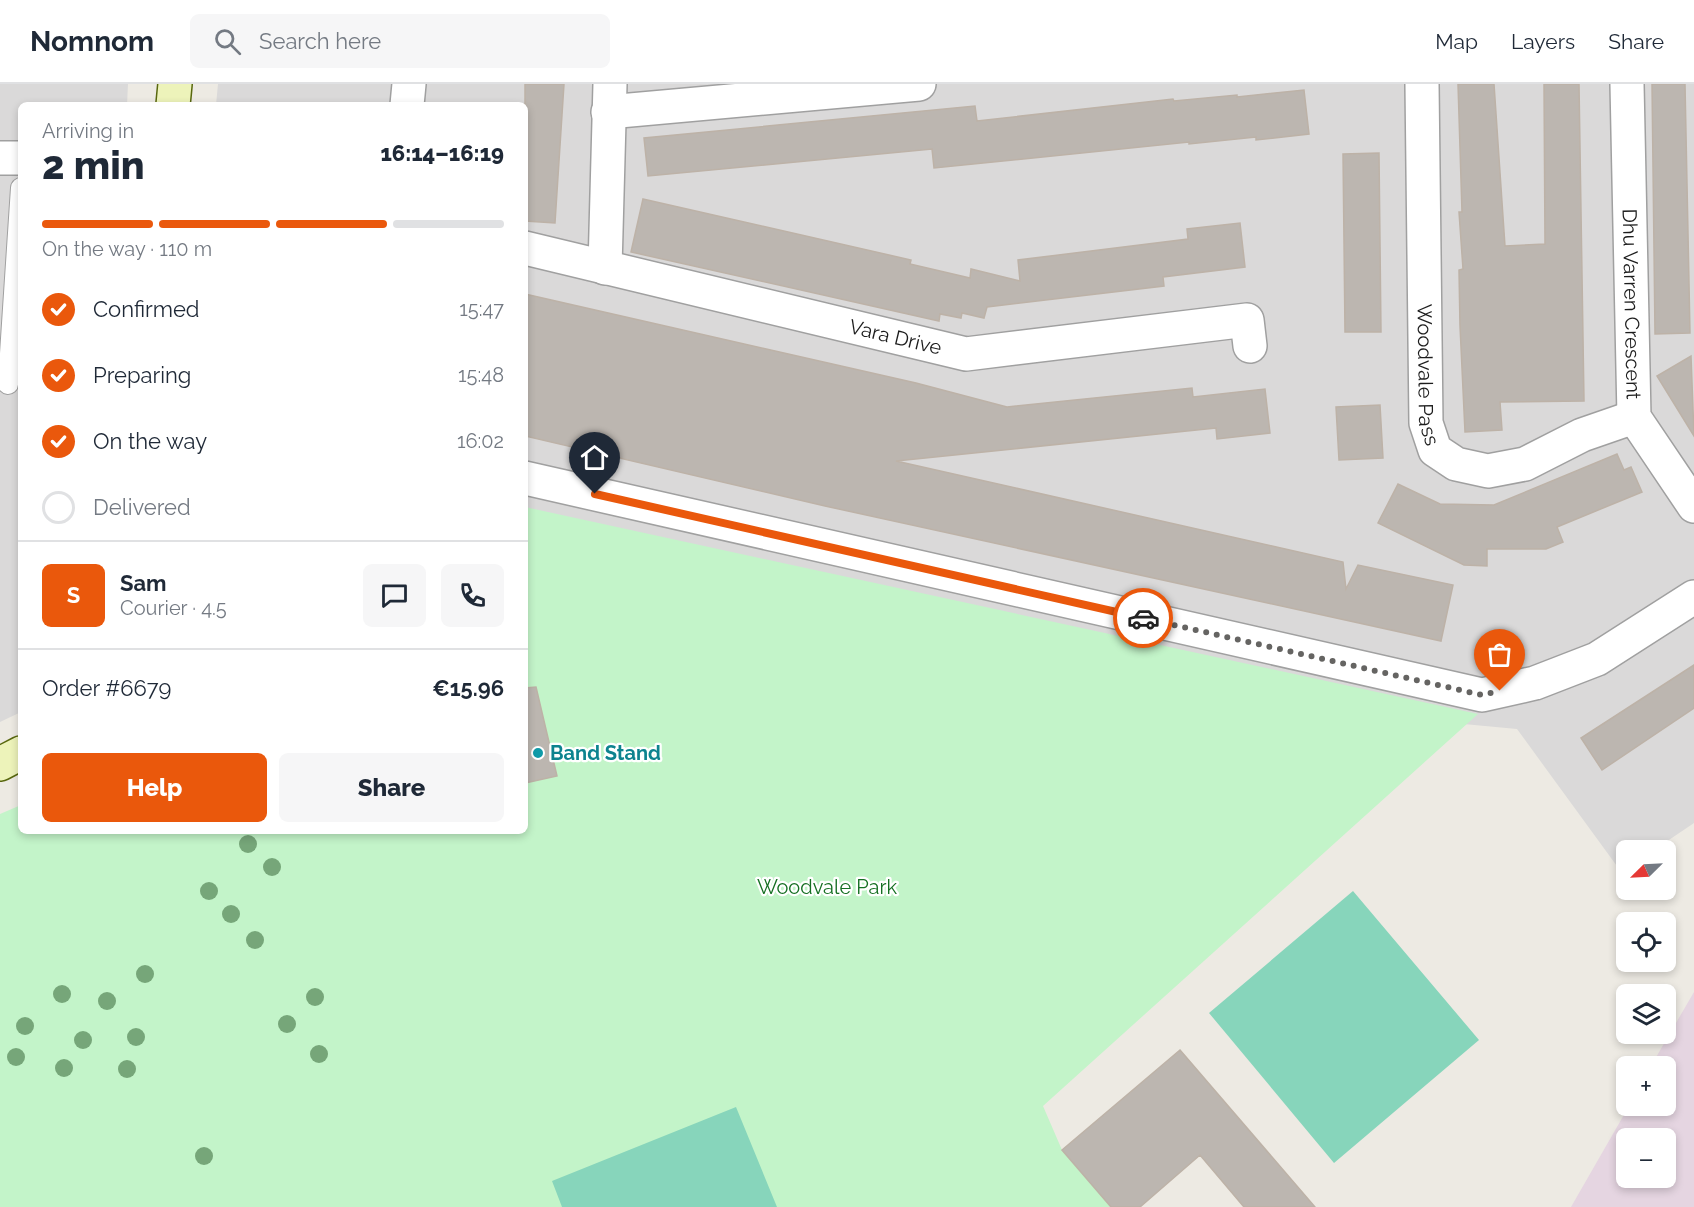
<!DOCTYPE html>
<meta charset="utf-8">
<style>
body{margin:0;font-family:Raleway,sans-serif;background:#f6f6f7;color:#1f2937;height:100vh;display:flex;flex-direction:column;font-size:22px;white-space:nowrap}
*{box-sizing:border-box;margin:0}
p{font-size:20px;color:#747a83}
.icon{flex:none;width:33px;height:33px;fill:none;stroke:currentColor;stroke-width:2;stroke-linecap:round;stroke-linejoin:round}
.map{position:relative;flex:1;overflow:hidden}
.details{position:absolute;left:18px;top:18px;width:510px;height:732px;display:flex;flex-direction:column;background:#fff;border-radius:9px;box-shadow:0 3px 9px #0003}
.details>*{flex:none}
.needle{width:39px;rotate:246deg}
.controls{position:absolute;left:1616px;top:756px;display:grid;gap:12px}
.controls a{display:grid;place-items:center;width:60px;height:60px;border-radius:9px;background:#fff;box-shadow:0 3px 9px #0003;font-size:30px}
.pin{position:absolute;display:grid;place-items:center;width:51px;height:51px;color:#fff;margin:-62px -26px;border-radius:50% 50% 50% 0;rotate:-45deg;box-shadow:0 0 6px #0007}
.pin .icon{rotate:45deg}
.courier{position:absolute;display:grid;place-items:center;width:60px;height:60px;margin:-30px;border:4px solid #ea580c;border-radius:50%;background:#fff;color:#222;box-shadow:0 2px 8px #0007}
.summary em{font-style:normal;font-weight:800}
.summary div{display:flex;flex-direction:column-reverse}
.summary{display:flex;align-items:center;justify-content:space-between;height:102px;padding:0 24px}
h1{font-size:39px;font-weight:800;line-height:45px}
.bar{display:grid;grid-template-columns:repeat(4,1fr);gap:9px 6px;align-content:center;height:72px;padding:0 24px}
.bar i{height:8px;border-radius:4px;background:#e0e1e3}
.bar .active{background:#ea580c}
.bar p{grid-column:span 4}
.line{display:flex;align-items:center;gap:15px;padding:0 24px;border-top:2px solid #e0e1e3}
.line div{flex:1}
.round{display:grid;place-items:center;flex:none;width:63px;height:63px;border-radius:9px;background:#f6f6f7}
ol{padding:0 24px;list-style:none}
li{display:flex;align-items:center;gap:18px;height:66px}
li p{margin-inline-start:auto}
li .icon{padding:6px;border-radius:50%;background:#ea580c;color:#fff;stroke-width:4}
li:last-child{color:#747a83}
li i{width:33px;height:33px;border:3px solid #e0e1e3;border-radius:50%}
.button{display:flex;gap:12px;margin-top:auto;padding:12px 24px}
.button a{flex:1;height:69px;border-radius:9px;background:#ea580c;color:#fff;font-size:24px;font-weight:800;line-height:69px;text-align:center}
.button a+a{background:#f6f6f7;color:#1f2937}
header{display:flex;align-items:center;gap:36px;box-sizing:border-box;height:84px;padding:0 30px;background:#fff;border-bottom:2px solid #e0e1e3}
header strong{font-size:28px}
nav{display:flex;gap:33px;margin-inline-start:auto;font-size:21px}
.search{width:420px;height:54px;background:#f6f6f7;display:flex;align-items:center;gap:15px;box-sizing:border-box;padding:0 21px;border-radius:9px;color:#747a83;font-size:22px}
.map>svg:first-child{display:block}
</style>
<header>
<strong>Nomnom</strong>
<div class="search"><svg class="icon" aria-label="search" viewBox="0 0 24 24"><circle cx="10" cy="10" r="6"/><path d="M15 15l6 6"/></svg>Search here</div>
<nav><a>Map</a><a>Layers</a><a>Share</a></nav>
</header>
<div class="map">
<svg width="1694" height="1123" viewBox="0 0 1694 1123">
<rect width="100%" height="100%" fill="#edeae3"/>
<!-- residential -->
<path fill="#dad9d9" d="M0 0H128L127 21H21V628L0 638Z
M218 0H1694V739L1654 766H1626V786L1622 789 1517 645 1453 639 525 425V21H216Z"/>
<!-- industrial -->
<path fill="#e5d5e1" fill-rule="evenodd" d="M1694 908V1123H1571L1629 1022H1665V982H1651ZM1626 1054H1665V1094H1626Z"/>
<!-- park -->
<path fill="#c3f4c9" d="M525 423 1478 630 1043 1022 1062 1066 1111 1123H0V730L21 721V747H525Z"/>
<!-- pitch -->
<path fill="#87d5bb" d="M1353 807 1479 956 1334 1079 1209 929Z
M736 1023 777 1123H562L552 1097Z"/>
<!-- building -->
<path fill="#bcb6b0" stroke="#bdb2a7" stroke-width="1.5" d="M525 0H564L555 139 525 137Z
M1458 0H1494L1505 162 1545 160 1544 0H1579L1584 317 1500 318 1502 346 1465 348 1460 242 1459 186 1463 185 1459 128H1462Z
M1652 0H1685L1690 249 1655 250Z
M1304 6 1309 50 1256 56V53L1189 60V58L934 84 932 65 648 92 644 54 975 22 977 37 1173 15 1174 17 1237 11V13Z
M1379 69 1381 248H1345L1343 70Z
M643 115 911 176 910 180 970 194 971 185 1020 197 1018 176 1188 155 1187 145 1240 139 1245 183 1163 193 1164 202 987 223 984 234 962 229 961 234 940 230 939 237 631 168Z
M525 210 916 299 1007 323 1192 304 1193 313 1265 305 1270 349 1217 355 1216 344 896 377 1343 478 1346 505 1358 481 1453 501 1441 557 825 422 525 352Z
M1691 272 1694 352 1657 292Z
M1380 321 1383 374 1339 376 1336 323Z
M1617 370 1624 386 1631 383 1642 408 1557 443 1563 458 1546 465H1487V482L1464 481 1378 439 1398 400 1440 420 1494 421Z
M1694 581V624L1602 686 1581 654Z
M536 603 557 692 525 699V604Z
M1180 966 1315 1123H1244L1200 1071 1140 1123H1111L1062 1066Z"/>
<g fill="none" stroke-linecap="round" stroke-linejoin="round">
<!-- service casing -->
<g stroke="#a0a0a0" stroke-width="22">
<path id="service" d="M8 300 21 104"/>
</g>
<!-- minor casing -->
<g stroke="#a0a0a0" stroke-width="36">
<g id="minor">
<path id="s1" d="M1422 0 1426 339 1435 366 1456 380 1488 387 1525 380 1582 351 1634 333"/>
<path id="s2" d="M1627 0 1634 333 1694 422"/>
<path d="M407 21 409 0"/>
<path d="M608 28 919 0"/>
<path d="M0 74H21"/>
<path id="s3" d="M525 164 966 270 1247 236 1250 262"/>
<path d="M605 184 610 0"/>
<path d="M525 394 1482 611 1535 599 1597 575 1694 513"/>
</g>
</g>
<!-- secondary casing -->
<g stroke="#59680f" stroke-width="36">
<path id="secondary" d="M173 21 175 0
M0 680 21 669"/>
</g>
<!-- service -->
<use href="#service" stroke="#fff" stroke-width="20"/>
<!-- minor -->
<use href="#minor" stroke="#fff" stroke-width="33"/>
<!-- secondary -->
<use href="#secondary" stroke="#edf3ba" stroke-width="33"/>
</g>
<!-- trees -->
<g fill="#76a679">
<circle cx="248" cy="760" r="9"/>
<circle cx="272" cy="783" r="9"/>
<circle cx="209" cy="807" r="9"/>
<circle cx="231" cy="830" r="9"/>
<circle cx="255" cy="856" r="9"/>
<circle cx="145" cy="890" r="9"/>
<circle cx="62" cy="910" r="9"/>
<circle cx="315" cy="913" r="9"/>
<circle cx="107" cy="917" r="9"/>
<circle cx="287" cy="940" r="9"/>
<circle cx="25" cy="942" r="9"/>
<circle cx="136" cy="953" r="9"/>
<circle cx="83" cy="956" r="9"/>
<circle cx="319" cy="970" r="9"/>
<circle cx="16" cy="973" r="9"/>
<circle cx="64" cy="984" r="9"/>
<circle cx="127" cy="985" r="9"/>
<circle cx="204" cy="1072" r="9"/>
</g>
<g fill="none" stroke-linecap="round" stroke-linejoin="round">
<!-- done -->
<path stroke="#656462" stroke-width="6" stroke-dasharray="0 10.8" d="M1143 534 1482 611 1500 607"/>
<!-- route -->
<path stroke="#ea580c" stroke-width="8" d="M595 410 1143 534"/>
</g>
<!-- markers -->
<circle fill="#0f9aa8" stroke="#fff" stroke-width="2" cx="538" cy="669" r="6"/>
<g text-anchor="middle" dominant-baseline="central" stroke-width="4.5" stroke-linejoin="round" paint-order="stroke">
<!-- street labels -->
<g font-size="20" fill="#1c1c1c" stroke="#fff">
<text stroke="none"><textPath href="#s2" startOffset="220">Dhu Varren Crescent</textPath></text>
<text stroke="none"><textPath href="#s3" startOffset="381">Vara Drive</textPath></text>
<text stroke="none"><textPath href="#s1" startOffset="291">Woodvale Pass</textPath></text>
</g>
<!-- culture labels -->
<g font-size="20" font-weight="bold" fill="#0d838f" stroke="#fff" text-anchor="start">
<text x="550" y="669">Band Stand</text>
</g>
<!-- park labels -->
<g font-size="20" fill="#156f22" stroke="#fff">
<text x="827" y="803">Woodvale Park</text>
</g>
</g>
</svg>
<div class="controls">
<a><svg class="needle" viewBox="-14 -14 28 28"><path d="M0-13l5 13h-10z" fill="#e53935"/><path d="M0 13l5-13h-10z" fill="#747a83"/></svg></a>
<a><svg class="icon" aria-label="locate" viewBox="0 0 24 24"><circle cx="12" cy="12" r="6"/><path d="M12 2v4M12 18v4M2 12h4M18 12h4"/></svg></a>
<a><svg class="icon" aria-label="layers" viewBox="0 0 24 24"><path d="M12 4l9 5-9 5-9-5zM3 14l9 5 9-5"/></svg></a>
<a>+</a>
<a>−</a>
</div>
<div class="pin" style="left:1500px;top:607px;background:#ea580c"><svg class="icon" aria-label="bag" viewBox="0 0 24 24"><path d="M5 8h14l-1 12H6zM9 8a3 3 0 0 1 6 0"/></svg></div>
<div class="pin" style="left:595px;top:410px;background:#1f2937"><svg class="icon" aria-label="home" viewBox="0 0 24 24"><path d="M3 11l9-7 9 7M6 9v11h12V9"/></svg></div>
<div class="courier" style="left:1143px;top:534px"><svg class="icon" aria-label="car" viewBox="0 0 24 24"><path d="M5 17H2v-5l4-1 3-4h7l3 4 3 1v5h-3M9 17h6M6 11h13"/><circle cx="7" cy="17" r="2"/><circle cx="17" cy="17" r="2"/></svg></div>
<section class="details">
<div class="summary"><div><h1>2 min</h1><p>Arriving in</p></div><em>16:14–16:19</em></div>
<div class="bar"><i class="active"></i><i class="active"></i><i class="active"></i><i></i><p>On the way · 110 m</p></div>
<ol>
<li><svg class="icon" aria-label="check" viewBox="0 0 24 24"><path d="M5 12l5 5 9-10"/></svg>Confirmed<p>15:47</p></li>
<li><svg class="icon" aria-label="check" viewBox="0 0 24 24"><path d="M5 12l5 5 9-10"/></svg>Preparing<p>15:48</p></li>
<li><svg class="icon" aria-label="check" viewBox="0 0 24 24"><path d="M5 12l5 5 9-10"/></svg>On the way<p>16:02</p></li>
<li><i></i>Delivered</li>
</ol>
<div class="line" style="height:108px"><b class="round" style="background:#ea580c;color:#fff">S</b><div><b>Sam</b><p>Courier · 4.5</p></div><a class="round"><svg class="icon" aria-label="chat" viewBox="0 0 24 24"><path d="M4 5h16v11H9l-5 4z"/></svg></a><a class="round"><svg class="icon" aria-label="phone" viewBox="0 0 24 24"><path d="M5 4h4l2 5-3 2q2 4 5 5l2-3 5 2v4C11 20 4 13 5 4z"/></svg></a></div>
<div class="line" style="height:78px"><div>Order #6679</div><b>€15.96</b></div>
<div class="button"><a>Help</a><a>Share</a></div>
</section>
</div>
